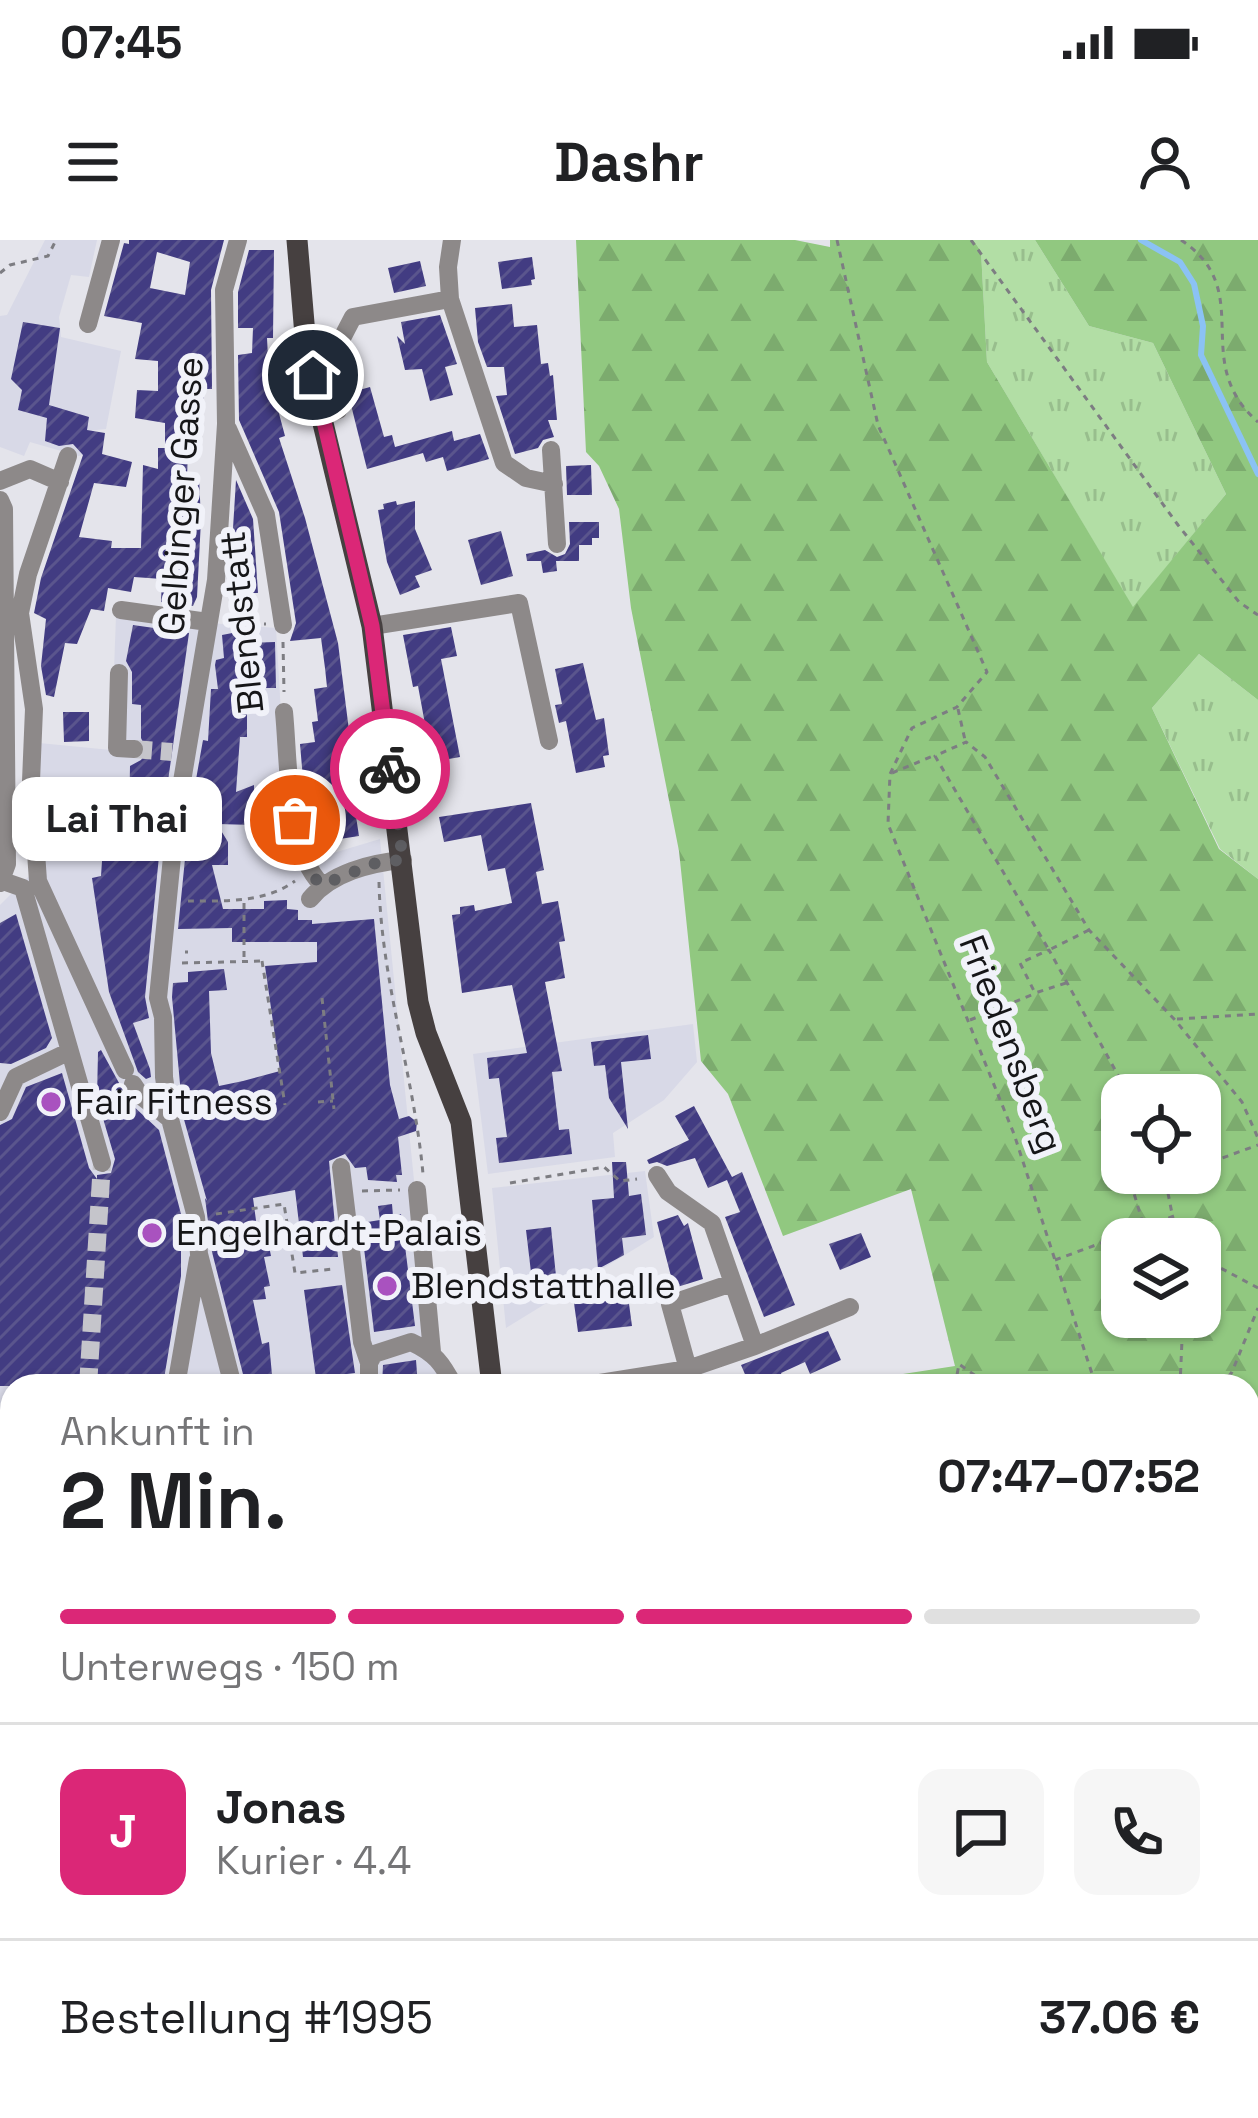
<!DOCTYPE html>
<html lang="de">
<meta charset="utf-8">
<style>
body{margin:0;font-family:"Space Grotesk",sans-serif;background:#f6f6f6;color:#202124;height:100vh;display:flex;flex-direction:column;font-size:45px;white-space:nowrap}
*{box-sizing:border-box;margin:0}
p{font-size:39px;color:#757577}
.icon{flex:none;width:66px;height:66px;fill:none;stroke:currentColor;stroke-width:2;stroke-linecap:round;stroke-linejoin:round}
.map{position:relative;flex:1;overflow:hidden}
.details{position:absolute;left:0px;top:1134px;width:1260px;height:744px;display:flex;flex-direction:column;background:#fff;border-radius:36px 36px 0 0;box-shadow:0 3px 9px #0004}
.details>*{flex:none}
.tools{position:absolute;left:1101px;top:834px;display:grid;gap:24px}
.tools a{display:grid;place-items:center;width:120px;height:120px;border-radius:24px;background:#fff;box-shadow:0 3px 9px #0004;font-size:60px}
.pin{position:absolute;display:grid;place-items:center;width:102px;height:102px;color:#fff;margin:-51px;border:6px solid #fff;border-radius:50%;box-shadow:0 3px 12px #0007}
.courier{position:absolute;display:grid;place-items:center;width:120px;height:120px;margin:-60px;border:9px solid #db2777;border-radius:50%;background:#fff;color:#222;box-shadow:0 3px 15px #0007}
.bubble{position:absolute;height:84px;border-radius:24px;background:#fff;box-shadow:0 3px 9px #0004;font-size:39px;font-weight:700;line-height:84px;text-align:center}
.overview em{font-style:normal;font-weight:700}
.overview div{display:flex;flex-direction:column-reverse}
.overview{display:flex;align-items:center;justify-content:space-between;height:204px;padding:0 60px}
h1{font-size:78px;font-weight:700;line-height:90px}
.bar{display:grid;grid-template-columns:repeat(4,1fr);gap:18px 12px;align-content:center;height:144px;padding:0 60px}
.bar i{height:15px;border-radius:9px;background:#e0e0e0}
.bar .current{background:#db2777}
.bar p{grid-column:span 4}
.line{display:flex;align-items:center;gap:30px;padding:0 60px;border-top:3px solid #e0e0e0}
.line div{flex:1}
.round{display:grid;place-items:center;flex:none;width:126px;height:126px;border-radius:24px;background:#f6f6f6}
.status{display:flex;justify-content:space-between;align-items:center;height:84px;padding:0 60px;background:#fff;direction:ltr}
.status svg{height:33px;fill:currentColor}
header{display:flex;justify-content:space-between;align-items:center;height:156px;padding:0 60px;background:#fff;font-size:54px;font-weight:700}
.map>svg:first-child{display:block}
</style>
<div class="status"><b>07:45</b><svg viewBox="0 0 49 12"><path d="M0 12V9h3v3zM5 12V6h3v6zM10 12V3h3v9zM15 12V0h3v12zM26 1h20v11H26zM47 4h2v5h-2z"/></svg></div>
<header><svg class="icon" aria-label="menu" viewBox="0 0 24 24"><path d="M4 6h16M4 12h16M4 18h16"/></svg>Dashr<svg class="icon" aria-label="person" viewBox="0 0 24 24"><circle cx="12" cy="8" r="4"/><path d="M4 21q1-7 8-7t8 7"/></svg></header>
<div class="map">
<svg width="1258" height="1878" viewBox="0 0 1258 1878">
<defs>
<pattern id="grass-tufts" width="24" height="20" patternUnits="userSpaceOnUse" patternTransform="scale(3)"><rect width="24" height="20" fill="#b2dea5"/><path d="M3 7l-1-3M5 7V3M7 7l1-3M15 17l-1-3M17 17v-4M19 17l1-3" fill="none" stroke="#98be8d"/></pattern>
<pattern id="forest-firs" width="22" height="20" patternUnits="userSpaceOnUse" patternTransform="scale(3)"><rect width="22" height="20" fill="#91c880"/><path d="M5 1l3.5 6h-7zM16 11l3.5 6h-7z" fill="#7cab6e"/></pattern>
<pattern id="building-hatch" width="6" height="6" patternUnits="userSpaceOnUse" patternTransform="scale(3)"><rect width="6" height="6" fill="#423c82"/><path d="M-1 1l2-2M0 6l6-6M5 7l2-2" fill="none" stroke="#5a558d"/></pattern>
</defs>
<rect width="100%" height="100%" fill="#e4e4eb"/>
<!-- built -->
<path fill="#d8d9e7" d="M45 0H97L89 37 71 35 59 77 61 97 121 111 106 189 87 191 83 215 79 216 30 202 24 216 0 207V76L7 75Z
M116 376 276 388 290 626 380 599 430 1101 461 1146H12V1866H421L412 1878H0V665L30 635 29 502 111 510Z
M693 784 697 822 664 860 613 893 615 917 488 934 473 814Z
M645 931 654 997 506 1088 492 948Z"/>
<!-- grass -->
<path fill="url(#grass-tufts)" d="M973 0H1035L1089 86 1153 103 1226 254 1133 368 987 122 981 11Z
M1199 414 1258 460V639L1220 609 1152 468Z"/>
<!-- forest -->
<path fill="url(#forest-firs)" fill-rule="evenodd" d="M576 0H795L830 7V0H973L981 11 987 122 1133 367 1226 254 1153 103 1089 86 1035 0H1258V460L1199 414 1152 468 1219 609 1258 639V1229L1248 1231V1146H878L877 1138 955 1126 911 949 783 996 728 854 701 821 679 611 631 368 619 269 599 226 586 212ZM1122 855H1200V933H1122ZM1122 999H1200V1077H1122Z
M939 1866H1117L1111 1878H943Z"/>
<g fill="none" stroke-linecap="round" stroke-linejoin="round">
<!-- stream -->
<path stroke="#8bc2f4" stroke-width="6" d="M1141 0 1180 22 1194 44 1203 86 1201 115 1258 234"/>
</g>
<!-- building -->
<path fill="url(#building-hatch)" fill-rule="evenodd" d="M129 0H224L211 50 212 149H204L202 186 189 187 187 237H199L201 280 197 357 193 366 161 362 162 339 134 337 131 352 108 348 104 371 91 369 77 404 65 403 54 457 46 455 41 426 46 379 34 373 41 338 83 215 73 204 59 206 45 201 47 178 18 170 22 150 11 139 23 82 60 88 49 165 89 177 87 190 105 193 102 214 132 222 126 247 94 243 79 297 112 301 111 308H141L143 225 158 229V208H165V183L135 178 137 150 158 151V121L135 119 142 83 104 76 124 3 129 4ZM157 12 190 22 185 55 150 48Z
M249 10H274L273 98H267L269 136 285 196 279 198 305 278 338 403 359 570H355L359 596 314 603 305 562 300 504 315 502 312 482 318 481 314 449 327 447 325 428 321 398 290 401 296 383 279 272 239 180 238 115 252 113 253 88H238V52Z
M532 17 535 39 531 40 532 45 502 49 498 22Z
M420 21 426 46 394 53 388 28Z
M512 64 514 87 537 85 541 124 548 123 550 136 553 135 557 180H548L554 197 543 200 538 208 515 214 496 156 507 155 504 127H487L478 102 475 68Z
M440 75 457 124 445 127 453 155 430 161 422 129 405 130 397 96 405 104 401 82Z
M370 147 384 197 392 195 395 207 452 191 454 201 480 194 489 219 447 231 443 217 426 222 423 213 367 229 352 169V152Z
M591 225 592 255H567L566 226Z
M236 240 253 279 258 353H229Z
M396 261 397 265 415 261V289L432 330 415 336 420 347 400 355 387 322 378 270 384 269 383 264Z
M569 282H599V298H592V305H579V321H556L557 331 543 333 541 321H527L526 314 545 310 557 317 565 314 570 304Z
M501 291 513 336 481 345 468 300Z
M133 385 189 393 163 576 145 757 149 778 133 783 150 829 151 837 146 839 138 832 109 752 92 638 101 636 103 606H115L116 580H129L130 526 141 520 147 511 141 498V465L132 464V432L126 421Z
M451 387 457 416 441 419 460 517 432 522 418 446 413 447 403 395Z
M248 390 249 403 275 402 276 448H255L256 465 247 473V497H240L236 552 254 545V585L217 584 228 602V625H212L223 669H264V661L287 660V669L298 670V680H312V684L374 679 390 845 399 879 409 876 417 882 416 891 398 897 402 935H396L397 942 368 940 366 927 355 928 345 914 329 921 338 1017H303L295 950 253 958 257 988 265 986 271 1016 264 1017 270 1046 264 1047 266 1059 253 1060 262 1104 269 1102 273 1146H246L212 1012 205 958 207 961 183 876 172 757 173 743 188 742V732L224 729 227 750 209 751 211 813 219 846 243 841 280 831 265 726 317 722V702H232V688L178 689 189 579 203 500 208 501 211 449H218L215 425 216 420 224 418 222 395Z
M583 423 596 480 604 478 609 515 603 516 605 527 576 533 566 481 559 483 555 465 562 464 555 429Z
M63 472H89V501L64 502Z
M531 563 544 630 536 632 542 664 558 661 565 701 559 702 565 738 545 742 562 831 552 832 559 890 569 889 572 914 499 923 496 898 507 897 499 838 489 839 487 818 527 813 512 745 462 753 452 675 460 674V667L474 665 475 671 512 663 505 628 488 631 481 595 444 602 439 577Z
M16 674 52 798 46 808 11 824 0 823V683Z
M648 795 651 819 621 822 628 889 609 858 605 825 594 826 591 802Z
M101 810 130 863 159 890 181 974V1036L163 1145 134 1141V1146H0V885L12 879 26 847 62 833 89 928 97 939V935L111 933 115 919 97 858 98 812Z
M694 866 732 937 742 932 795 1065 764 1077 725 977 740 972 727 940 708 948 695 918 667 926 657 922 649 924 647 920 689 900 675 876Z
M612 922H626L629 956 641 954 646 995 622 998 624 1015 598 1029 592 960 614 958Z
M392 964 393 976 401 974 415 1086 374 1092 361 983 380 980 378 966Z
M678 975 684 986 688 983 703 1039 674 1048 657 982Z
M551 987 557 1046 533 1049 526 990Z
M861 993 871 1017 840 1030 829 1004Z
M342 1045 355 1133 347 1134 349 1146H323L321 1138H316L304 1050Z
M627 1049 632 1086 578 1092 573 1056Z
M828 1091 841 1120 810 1134 805 1122 781 1133 786 1146H750L741 1125Z
M416 1120 418 1146H382L383 1125Z"/>
<g fill="none" stroke-linecap="round" stroke-linejoin="round">
<!-- minor-tunnel -->
<path stroke="#c5c5cb" stroke-width="18" stroke-dasharray="18 9" stroke-linecap="butt" d="M134 509 172 512
M88 1146 102 923"/>
<!-- path -->
<path stroke="#7d7d82" stroke-width="3" stroke-dasharray="6 6" stroke-linecap="butt" d="M837 0 878 185 987 432 957 467 912 488 890 534 888 584 1014 894 1096 1146
M971 0 1178 285 1239 362 1258 375
M1181 0C1258 51 1188 121 1258 182
M0 33 10 25 48 16 56 0
M228 383 266 384
M283 402 284 452
M958 469 965 500
M892 533 933 516
M379 642C381 741 414 835 423 934
M188 661C224 661 265 663 295 641
M244 663V719
M1089 690 1049 710 935 516 966 502 985 517 1089 690 1175 780 1242 862 1258 898
M185 712H188
M262 721 285 865
M182 723 265 721
M1066 743 1035 753 1020 723 1049 710 1129 855
M322 758 334 869
M1177 779 1258 774
M970 780 1034 754
M318 862 333 861
M1200 926 1258 905
M1163 933 1165 938 1179 933
M510 943 604 927 620 941 637 939
M362 951 400 950
M216 974 284 964 295 1033 333 1029
M1174 976 1144 987 1133 950 1165 938 1177 999
M1200 1017 1258 1048
M1055 1020 1142 988
M955 1146 959 1124 990 1146
M1180 1146 1183 1077
M1221 1146 1232 1132 1258 1068
M0 1301H12
M0 1383 12 1382
M0 1611 12 1613
M0 1759 12 1790
M41 1866 44 1878
M795 1866 807 1878"/>
<!-- minor -->
<path stroke="#8d8989" stroke-width="18" d="M450 59 504 223 526 238 554 244
M88 84 111 0
M321 175 338 170 341 100 353 77 450 59 448 27 452 0
M228 189 266 275 283 385
M551 210 557 304
M68 216 28 334 20 373 34 469 31 541 38 641 125 830
M0 241 30 229 60 242
M0 260 4 269 7 624 0 643
M121 370 208 382
M372 386 519 363 549 501
M119 433 117 508 134 509
M284 472C289 521 286 610 322 645
M3 641 23 648 102 923
M310 659C331 633 370 623 403 620
M133 844 141 856 170 879
M0 872 16 837 68 812
M341 927 362 1102 369 1123
M417 950 432 1112
M755 1106 850 1067
M688 1129 670 1064 732 1043
M176 1146 198 1019
M233 1146 199 1014 196 977 170 879 164 837 163 777 158 758 176 577 216 340 226 184 224 50 238 0
M369 1146V1123L374 1114 411 1102C435 1113 442 1123 454 1146
M581 1146 688 1129 755 1106 712 983 668 952 657 935
M0 1210H12
M0 1433H12
M1248 1479 1258 1477
M0 1555 12 1557
M0 1697 12 1689
M1248 1795 1258 1802
M0 1828 12 1826
M104 1866 106 1878
M205 1866 207 1878
M298 1866 301 1878
M415 1866 421 1878
M532 1866V1878
M341 1878 350 1866
M763 1878 769 1866"/>
<!-- major -->
<path stroke="#464040" stroke-width="21" d="M297 0 305 95 321 175 372 386 418 762 426 793 461 882 492 1146
M860 1866 866 1878
M886 1866 892 1878"/>
</g>
<g fill="none" stroke-linecap="round" stroke-linejoin="round">
<!-- done -->
<path stroke="#5e5e62" stroke-width="12" stroke-dasharray="0 21.6" d="M295 580 308 632 322 645 378 622 403 620 390 529"/>
<!-- route -->
<path stroke="#db2777" stroke-width="15" d="M313 135 372 386 390 529"/>
</g>
<!-- markers -->
<g fill="#a952bf" stroke="#f1f2f9" stroke-width="4.5">
<circle cx="51" cy="862" r="12"/>
<circle cx="152" cy="993" r="12"/>
<circle cx="387" cy="1046" r="12"/>
</g>
<g text-anchor="middle" dominant-baseline="central" stroke-width="12" stroke-linejoin="round" paint-order="stroke">
<!-- street labels -->
<g font-size="36" fill="#161618" stroke="#f1f2f9">
<text transform="translate(181 256) rotate(-86)">Gelbinger Gasse</text>
<text transform="translate(242 382) rotate(-96)">Blendstatt</text>
<text transform="translate(1011 804) rotate(69)">Friedensberg</text>
</g>
<!-- poi labels -->
<g font-size="36" fill="#161618" stroke="#f1f2f9" text-anchor="start">
<text x="75" y="862">Fair Fitness</text>
<text x="176" y="993">Engelhardt-Palais</text>
<text x="411" y="1046">Blendstatthalle</text>
</g>
</g>
</svg>
<div class="tools">
<a><svg class="icon" aria-label="locate" viewBox="0 0 24 24"><circle cx="12" cy="12" r="6"/><path d="M12 2v4M12 18v4M2 12h4M18 12h4"/></svg></a>
<a><svg class="icon" aria-label="layers" viewBox="0 0 24 24"><path d="M12 4l9 5-9 5-9-5zM3 14l9 5 9-5"/></svg></a>
</div>
<div class="pin" style="left:295px;top:580px;background:#ea580c"><svg class="icon" aria-label="bag" viewBox="0 0 24 24"><path d="M5 8h14l-1 12H6zM9 8a3 3 0 0 1 6 0"/></svg></div>
<div class="pin" style="left:313px;top:135px;background:#1f2937"><svg class="icon" aria-label="home" viewBox="0 0 24 24"><path d="M3 11l9-7 9 7M6 9v11h12V9"/></svg></div>
<div class="courier" style="left:390px;top:529px"><svg class="icon" aria-label="bike" viewBox="0 0 24 24"><circle cx="6" cy="16" r="4"/><circle cx="18" cy="16" r="4"/><path d="M6 16l4-8h5l3 8M10 8l3 8H6M13 5h3"/></svg></div>
<div class="bubble" style="left:12px;top:537px;width:210px">Lai Thai</div>
<section class="details">
<div class="overview"><div><h1>2 Min.</h1><p>Ankunft in</p></div><em>07:47–07:52</em></div>
<div class="bar"><i class="current"></i><i class="current"></i><i class="current"></i><i></i><p>Unterwegs · 150 m</p></div>
<div class="line" style="height:216px"><b class="round" style="background:#db2777;color:#fff">J</b><div><b>Jonas</b><p>Kurier · 4.4</p></div><a class="round"><svg class="icon" aria-label="chat" viewBox="0 0 24 24"><path d="M4 5h16v11H9l-5 4z"/></svg></a><a class="round"><svg class="icon" aria-label="phone" viewBox="0 0 24 24"><path d="M5 4h4l2 5-3 2q2 4 5 5l2-3 5 2v4C11 20 4 13 5 4z"/></svg></a></div>
<div class="line" style="height:156px"><div>Bestellung #1995</div><b>37.06 €</b></div>
</section>
</div>
